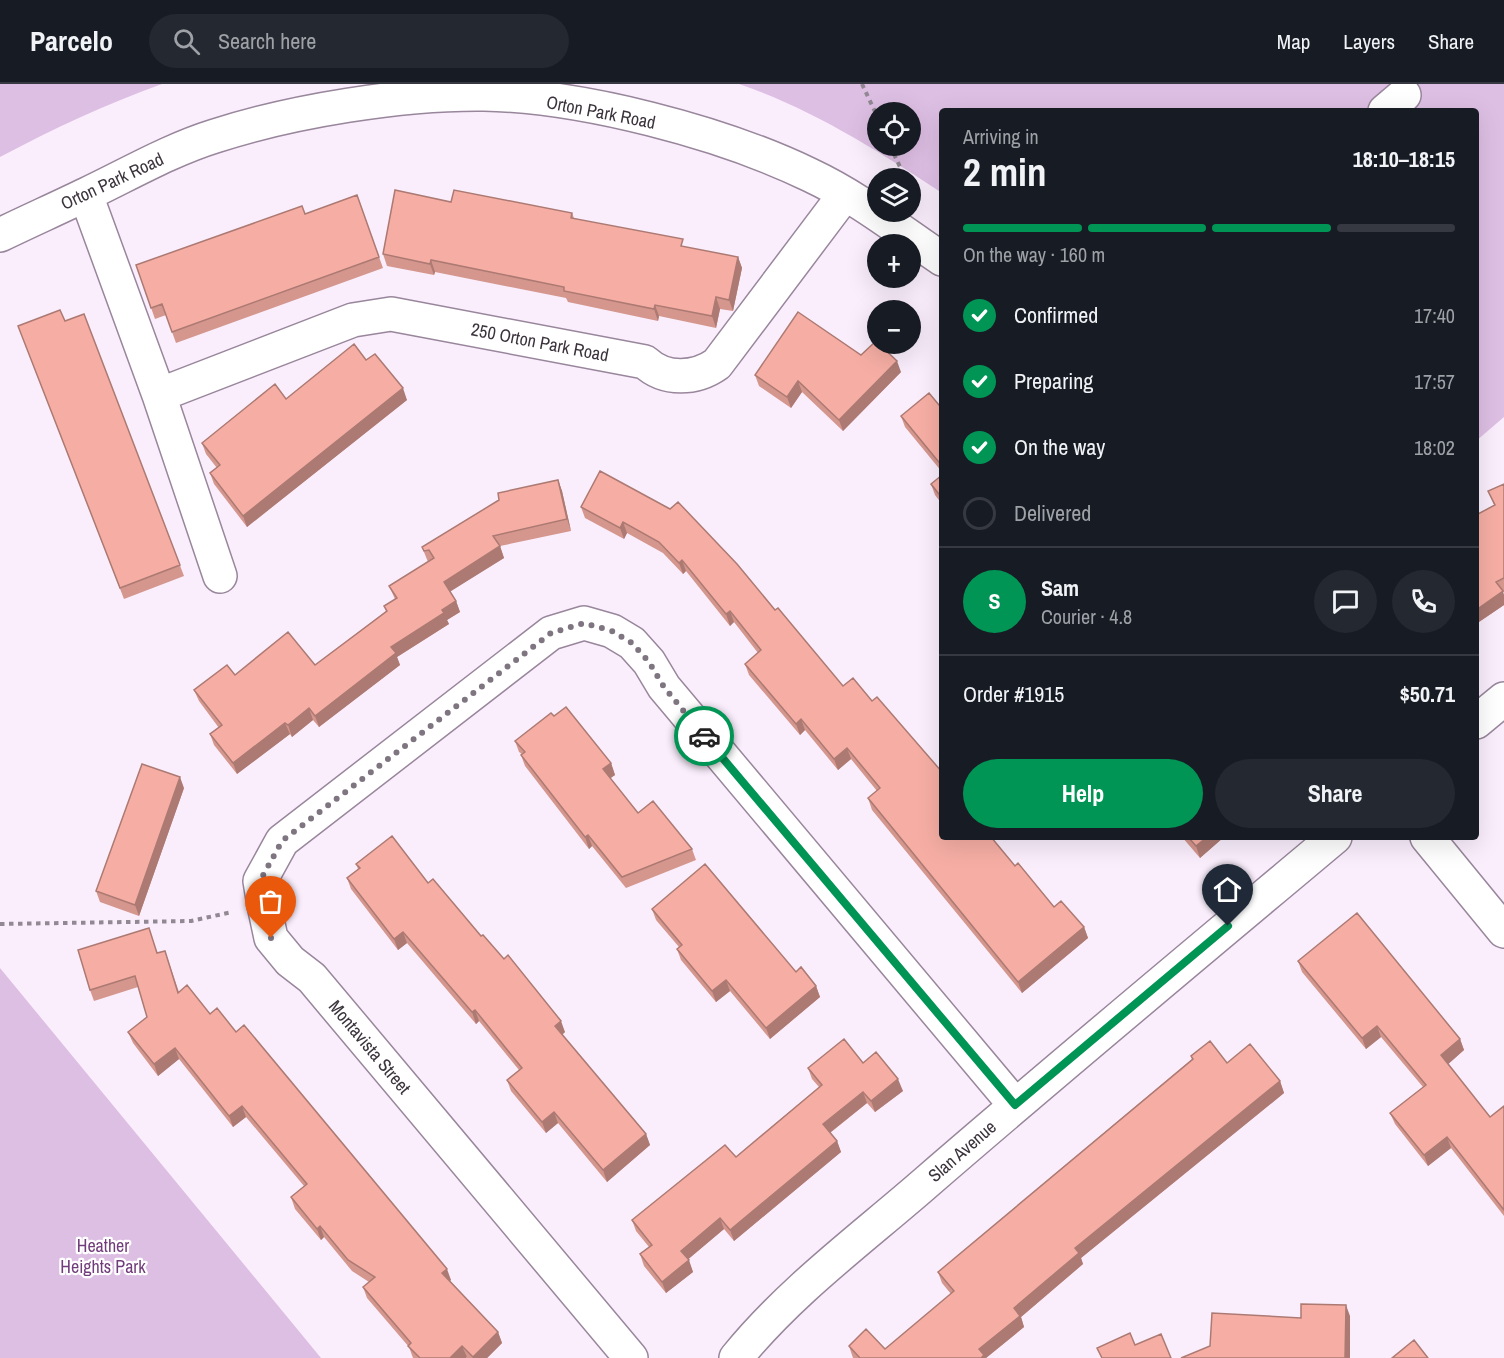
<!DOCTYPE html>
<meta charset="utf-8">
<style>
body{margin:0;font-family:"Archivo Narrow",sans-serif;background:#242831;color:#f1f3f6;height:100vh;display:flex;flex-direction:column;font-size:22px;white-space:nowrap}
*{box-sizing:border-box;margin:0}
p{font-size:20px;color:#9ea1a6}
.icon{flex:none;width:33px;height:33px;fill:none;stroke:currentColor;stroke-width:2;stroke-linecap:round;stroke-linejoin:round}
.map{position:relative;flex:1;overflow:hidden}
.sheet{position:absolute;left:939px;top:24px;width:540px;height:732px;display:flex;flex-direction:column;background:#171b24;border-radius:6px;box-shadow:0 6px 24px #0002}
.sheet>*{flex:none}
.buttons{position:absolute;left:867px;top:18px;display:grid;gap:12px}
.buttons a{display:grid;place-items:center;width:54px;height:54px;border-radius:50%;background:#171b24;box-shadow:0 6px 24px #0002;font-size:30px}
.pin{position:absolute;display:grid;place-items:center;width:51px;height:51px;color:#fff;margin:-62px -26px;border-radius:50% 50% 50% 0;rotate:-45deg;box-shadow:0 0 6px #0007}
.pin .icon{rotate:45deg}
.courier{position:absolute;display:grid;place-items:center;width:60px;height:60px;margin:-30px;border:4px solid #019555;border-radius:50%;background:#fff;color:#222;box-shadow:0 2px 8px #0007}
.summary em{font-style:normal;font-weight:800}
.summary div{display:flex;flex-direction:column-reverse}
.summary{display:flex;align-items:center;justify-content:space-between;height:102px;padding:0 24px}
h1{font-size:39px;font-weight:800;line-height:45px}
.bar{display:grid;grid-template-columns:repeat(4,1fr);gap:9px 6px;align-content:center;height:72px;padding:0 24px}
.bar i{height:8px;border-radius:4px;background:#363941}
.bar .current{background:#019555}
.bar p{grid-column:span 4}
.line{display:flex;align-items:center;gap:15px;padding:0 24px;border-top:2px solid #363941}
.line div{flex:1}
.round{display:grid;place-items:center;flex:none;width:63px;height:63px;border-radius:32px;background:#242831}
ol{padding:0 24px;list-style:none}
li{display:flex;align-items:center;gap:18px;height:66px}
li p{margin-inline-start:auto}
li .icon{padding:6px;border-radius:50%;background:#019555;color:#fff;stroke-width:4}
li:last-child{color:#9ea1a6}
li i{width:33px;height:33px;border:3px solid #363941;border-radius:50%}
.action{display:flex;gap:12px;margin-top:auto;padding:12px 24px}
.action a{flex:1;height:69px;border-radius:36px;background:#019555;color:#fff;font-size:24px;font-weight:800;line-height:69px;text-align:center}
.action a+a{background:#242831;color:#f1f3f6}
header{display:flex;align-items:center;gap:36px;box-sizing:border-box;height:84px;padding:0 30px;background:#171b24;border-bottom:2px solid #363941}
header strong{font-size:28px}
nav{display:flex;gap:33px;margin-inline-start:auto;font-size:21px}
.search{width:420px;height:54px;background:#242831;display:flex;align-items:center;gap:15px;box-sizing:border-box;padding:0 21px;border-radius:33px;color:#9ea1a6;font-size:22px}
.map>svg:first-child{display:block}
</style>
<header>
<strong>Parcelo</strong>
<div class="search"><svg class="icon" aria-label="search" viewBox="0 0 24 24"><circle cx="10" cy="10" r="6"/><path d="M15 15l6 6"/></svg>Search here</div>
<nav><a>Map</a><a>Layers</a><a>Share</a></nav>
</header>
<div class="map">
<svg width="1504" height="1274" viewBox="0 0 1504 1274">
<rect width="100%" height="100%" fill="#faeefc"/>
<!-- green -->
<path fill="#debfe4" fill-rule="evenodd" d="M0 0H162C106 20 53 45 0 73Z
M739 0H1504V333L1476 357V27H942V109C879 67 810 24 739 0ZM878 28H910V62H878Z
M0 884 321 1274H0Z"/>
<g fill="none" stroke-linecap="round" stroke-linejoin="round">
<!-- minor casing -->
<g stroke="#99869c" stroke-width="36">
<path id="minor" d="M1385 27 1404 11
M86 111 159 311 220 492
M0 151C29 137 58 124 87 110 129 90 170 66 215 52 292 27 403 9 484 10 583 12 721 48 810 91 857 113 899 146 942 175
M159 311 353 236 391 230 645 278C665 297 696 295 717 280L845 110
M1476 638 1504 615
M1427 753 1504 847
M631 1274 312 894 290 877 271 854 264 821 260 797 282 757 551 549 584 539 612 547 632 559 649 578 664 603 1015 1021
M736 1274C791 1206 864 1153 929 1096 1063 980 1199 867 1335 753"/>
</g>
<!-- path -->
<path stroke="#928893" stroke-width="4" stroke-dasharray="4.5 4.5" stroke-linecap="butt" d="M862 0 878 34
M890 62 903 89 901 94
M0 840 191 837 232 828"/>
<!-- minor -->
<use href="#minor" stroke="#fff" stroke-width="33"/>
</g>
<!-- wall -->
<path fill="#d4968d" d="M357 111 383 184 176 259 166 231 155 235 136 181 305 130Z
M451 118 572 129 574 134 685 163 738 173 742 184 733 227 720 225 716 244 659 232 658 237 568 218 566 214 435 188 434 191 387 182 383 170Z
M84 230 184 492 124 515 18 242 65 237Z
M861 271 901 288 843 347 802 308 791 324 759 302 755 291Z
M366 276 407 316 247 443 214 400 210 389 217 384 206 370 202 359 286 315Z
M942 319V388L905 343 901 332 939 321Z
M600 387 942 753 1015 782 1054 823 1084 843 1088 854 1022 909 872 726 868 714 877 707 851 675 838 686 805 646 800 651 749 591 745 580 758 569 734 538 730 542 686 487 683 490 663 469 627 449 624 455 585 434 581 423Z
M942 391V420L935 411 931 400Z
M558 396 562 407 571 447 500 462 504 474 450 507 456 517 460 528 447 536 449 540 397 573 400 581 319 643 313 636 292 653 290 650 237 690 214 661 210 650 219 644 199 617 194 606 235 591 315 581 386 527 384 522 395 515 389 502 428 478 422 463Z
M1504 400V508H1503L1504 521 1476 540 1494 421 1488 407Z
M554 632 611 679 615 691 610 694 638 729 692 765 696 776 626 804 592 762 589 765 525 682 521 671 522 670 519 668 515 657Z
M184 704 139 832 100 818 96 807Z
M1182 753H1224L1200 774Z
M356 780 428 799 481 852 565 948 562 951 646 1050 650 1061 607 1098 558 1039 546 1049 511 1007 507 996 519 986 479 937 476 940 407 859 398 866 351 805 347 794 358 785Z
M652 825 796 888 816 902 820 913 770 955 730 907 716 918 681 876 677 865 679 863 656 836Z
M165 867 179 908 236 948 451 1196 450 1197 498 1248 502 1259 487 1274H467V1273L466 1274H413L409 1263 367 1214 363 1203 369 1198 352 1187 324 1153 321 1156 295 1125 291 1113 304 1102 246 1033 233 1043 179 975 158 992 133 959 128 948 147 933 138 903 94 917 90 906 157 869Z
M1298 877 1460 955 1464 966 1448 980 1490 1033 1504 1022V1132L1451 1064 1428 1082 1395 1040 1390 1029 1423 1003 1381 953 1366 965 1302 888Z
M1191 972 1280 997 1284 1009 1081 1174 1083 1180 1021 1233 1024 1243 986 1274H853L849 1262 885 1265 951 1210 942 1199 938 1188 1192 975Z
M863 979 903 1007 875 1028 867 1019 830 1049 837 1057 841 1068 734 1157 724 1145 688 1175 693 1188 666 1209 644 1182 640 1170 649 1163 636 1147 632 1136 736 1073 819 1003 812 995 808 984Z"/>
<!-- shaded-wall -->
<path fill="#ac7a73" d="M738 173 742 184 733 227 729 216Z
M431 176 435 188 434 191 430 180Z
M716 213 720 225 716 244 712 232Z
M655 221 659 232 658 237 654 225Z
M897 277 901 288 843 347 839 336Z
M798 297 802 308 791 324 787 313Z
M403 304 407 316 247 443 243 432Z
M558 396 562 407 571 447 567 435Z
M623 438 627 449 624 455 620 444Z
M500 462 504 474 448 509 444 498Z
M682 476 686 487 683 490 679 479Z
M1503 507 1504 511V521L1476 540V526Z
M456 517 460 528 447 536 449 540 397 573 400 581 319 643 315 632 391 563Z
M730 527 734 538 730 542 726 530Z
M309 624 313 636 292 653 288 641Z
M801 635 805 646 800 651 796 640Z
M285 639 290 650 237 690 233 679Z
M847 664 851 675 838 686 834 675Z
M611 679 615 691 608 696 603 685Z
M180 693 184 704 139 832 135 821Z
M588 751 592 762 589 765 585 753Z
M1207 753H1224L1200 774 1196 762Z
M1084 843 1088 854 1022 909 1018 898Z
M403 848 407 859 398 866 394 855Z
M726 896 730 907 716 918 712 907Z
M816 902 820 913 770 955 766 944Z
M475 926 479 937 476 940 472 928Z
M561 937 565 948 559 953 555 942Z
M1377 942 1381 953 1366 965 1362 954Z
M1460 955 1464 966 1445 983 1441 971Z
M175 964 179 975 158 992 154 980Z
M898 995 903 1007 875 1028 871 1017Z
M1280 997 1284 1009 1081 1174 1083 1180 1021 1233 1024 1243 986 1274H981L979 1265 1014 1224 1075 1164Z
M863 1008 867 1019 827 1051 823 1040Z
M242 1022 246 1033 233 1043 229 1032Z
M554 1028 558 1039 546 1049 542 1038Z
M646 1050 650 1061 607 1098 603 1086Z
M1447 1053 1451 1064 1428 1082 1424 1071Z
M837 1057 841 1068 734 1157 730 1146Z
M720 1134 724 1145 685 1178 681 1167Z
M320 1142 324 1153 321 1156 317 1145Z
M689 1176 693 1188 666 1209 662 1198Z
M447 1185 451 1196 446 1200 442 1189Z
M1346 1221 1350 1232V1274H1345Z
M498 1248 502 1259 487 1274H473V1273Z
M462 1262 467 1273 466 1274H450Z"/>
<!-- building -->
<path fill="#f6aea4" stroke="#ac7a73" stroke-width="1.5" d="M395 106 451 118 454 106 572 129 571 134 683 155 681 162 738 173 729 216 716 213 712 232 655 221 654 225 564 207V203L431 176 430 180 383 170Z
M357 111 379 173 172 248 162 220 151 224 136 181 302 122 305 130Z
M60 226 65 237 84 230 180 481 120 504 18 242Z
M798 228 861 271 876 257 897 277 839 336 798 297 787 313 755 291Z
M354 260 366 276 375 270 403 304 243 432 210 389 220 381 202 359 275 300 286 315Z
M929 309 939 321 942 319V382L901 332Z
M600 387 670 425 678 418 737 480 775 526 778 524 843 602 853 594 872 617 877 613 942 688V753H991L1015 782 1018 779 1054 823 1061 817 1084 843 1018 898 868 714 880 704 847 664 834 675 801 635 796 640 745 580 761 566 730 527 726 530 682 476 679 479 659 458 623 438 620 444 581 423Z
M942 391V414L931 400Z
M558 396 567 435 493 452 500 462 444 498 456 517 442 526 444 529 391 563 396 569 315 632 309 624 288 641 285 639 233 679 210 650 222 641 194 606 227 581 235 591 288 548 315 581 387 527 384 522 397 514 389 502 434 474 429 466 424 467 422 463 499 416 498 409Z
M1504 400V494L1496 498 1503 507 1476 526V431L1495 421 1488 407Z
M566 623 611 679 603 685 638 729 653 717 692 765 622 793 588 751 585 753 521 671 525 668 515 657 551 629 554 632Z
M142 680 180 693 135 821 96 807Z
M392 752 428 799 433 795 481 852 483 851 504 875 508 871 561 937 555 942 646 1050 603 1086 554 1028 542 1038 507 996 522 984 475 926 472 928 403 848 394 855 347 794 360 784 356 780Z
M1188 753H1207L1196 762Z
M705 780 796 888 801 883 816 902 766 944 726 896 712 907 677 865 682 861 652 825Z
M1357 829 1460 955 1441 971 1490 1033 1504 1022V1126L1447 1053 1424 1071 1390 1029 1426 1001 1377 942 1362 954 1298 877Z
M149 844 157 869 165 867 178 909 187 901 210 930 217 924 236 948 244 941 447 1185 442 1189 498 1248 473 1273 462 1262 450 1274H420L408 1262 411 1259 363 1203 375 1193 348 1176 320 1142 317 1145 291 1113 307 1100 242 1022 229 1032 175 964 154 980 128 948 147 933 135 892 90 906 78 866Z
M844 955 863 979 876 968 898 995 871 1017 863 1008 823 1040 837 1057 730 1146 720 1134 681 1167 689 1176 662 1198 640 1170 652 1161 632 1136 725 1061 736 1073 822 1001 808 984Z
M1210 957 1227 979 1250 960 1280 997 1075 1164 1079 1169 1014 1224 1020 1232 979 1265 984 1271 981 1274H860L849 1262 866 1245 885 1265 954 1207 938 1188 1193 975 1191 972Z
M1301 1220 1346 1221 1345 1274H1181L1210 1262 1212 1229 1301 1234Z
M1130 1249 1135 1261 1161 1250 1171 1274H1102L1097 1264Z
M1414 1256 1428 1274H1392Z"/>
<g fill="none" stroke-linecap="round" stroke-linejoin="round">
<!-- done -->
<path stroke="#7e7580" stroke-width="6" stroke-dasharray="0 10.8" d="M271 854 260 797 282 757 551 549 584 539 612 547 632 559 649 578 664 603 704 652"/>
<!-- route -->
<path stroke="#019555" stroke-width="8" d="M704 652 1015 1021 1228 842"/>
</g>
<g text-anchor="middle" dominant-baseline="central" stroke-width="4.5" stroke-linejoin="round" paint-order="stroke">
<!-- street labels -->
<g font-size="18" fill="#3c343d" stroke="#fff">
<text transform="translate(601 28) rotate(11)">Orton Park Road</text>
<text transform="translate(112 97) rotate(-25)">Orton Park Road</text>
<text transform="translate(540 258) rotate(11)">250 Orton Park Road</text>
<text transform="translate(370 963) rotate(50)">Montavista Street</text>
<text transform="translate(962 1067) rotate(-41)">Slan Avenue</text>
</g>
<!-- park labels -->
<g font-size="18" fill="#713c7b" stroke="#fff">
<text x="103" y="1161">Heather<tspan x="103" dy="21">Heights Park</tspan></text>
</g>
</g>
</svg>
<div class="buttons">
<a><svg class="icon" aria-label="locate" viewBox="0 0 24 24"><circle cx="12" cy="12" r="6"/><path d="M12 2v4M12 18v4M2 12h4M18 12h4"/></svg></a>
<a><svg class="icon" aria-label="layers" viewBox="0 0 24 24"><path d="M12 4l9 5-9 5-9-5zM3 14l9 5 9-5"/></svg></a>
<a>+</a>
<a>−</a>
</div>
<div class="pin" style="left:271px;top:854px;background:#ea580c"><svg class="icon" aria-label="bag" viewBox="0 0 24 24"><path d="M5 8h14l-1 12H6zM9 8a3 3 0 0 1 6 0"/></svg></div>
<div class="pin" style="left:1228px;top:842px;background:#1f2937"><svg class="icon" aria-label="home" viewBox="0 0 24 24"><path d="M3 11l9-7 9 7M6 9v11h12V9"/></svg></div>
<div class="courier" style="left:704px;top:652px"><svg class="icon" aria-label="car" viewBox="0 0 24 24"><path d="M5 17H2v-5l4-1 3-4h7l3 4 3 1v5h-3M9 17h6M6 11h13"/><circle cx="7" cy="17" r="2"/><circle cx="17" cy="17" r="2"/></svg></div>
<section class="sheet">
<div class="summary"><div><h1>2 min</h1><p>Arriving in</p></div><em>18:10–18:15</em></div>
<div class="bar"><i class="current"></i><i class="current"></i><i class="current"></i><i></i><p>On the way · 160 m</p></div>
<ol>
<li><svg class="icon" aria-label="check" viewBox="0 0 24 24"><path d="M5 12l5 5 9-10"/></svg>Confirmed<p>17:40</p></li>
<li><svg class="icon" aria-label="check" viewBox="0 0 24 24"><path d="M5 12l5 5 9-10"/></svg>Preparing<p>17:57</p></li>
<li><svg class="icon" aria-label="check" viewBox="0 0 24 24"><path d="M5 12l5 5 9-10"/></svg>On the way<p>18:02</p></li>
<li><i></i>Delivered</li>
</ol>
<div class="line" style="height:108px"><b class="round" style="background:#019555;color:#fff">S</b><div><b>Sam</b><p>Courier · 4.8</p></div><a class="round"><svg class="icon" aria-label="chat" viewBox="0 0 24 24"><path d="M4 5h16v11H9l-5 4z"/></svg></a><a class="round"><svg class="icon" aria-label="phone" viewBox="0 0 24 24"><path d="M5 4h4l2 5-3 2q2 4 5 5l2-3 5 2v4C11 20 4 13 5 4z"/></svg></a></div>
<div class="line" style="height:78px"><div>Order #1915</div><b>$50.71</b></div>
<div class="action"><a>Help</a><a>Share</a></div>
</section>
</div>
